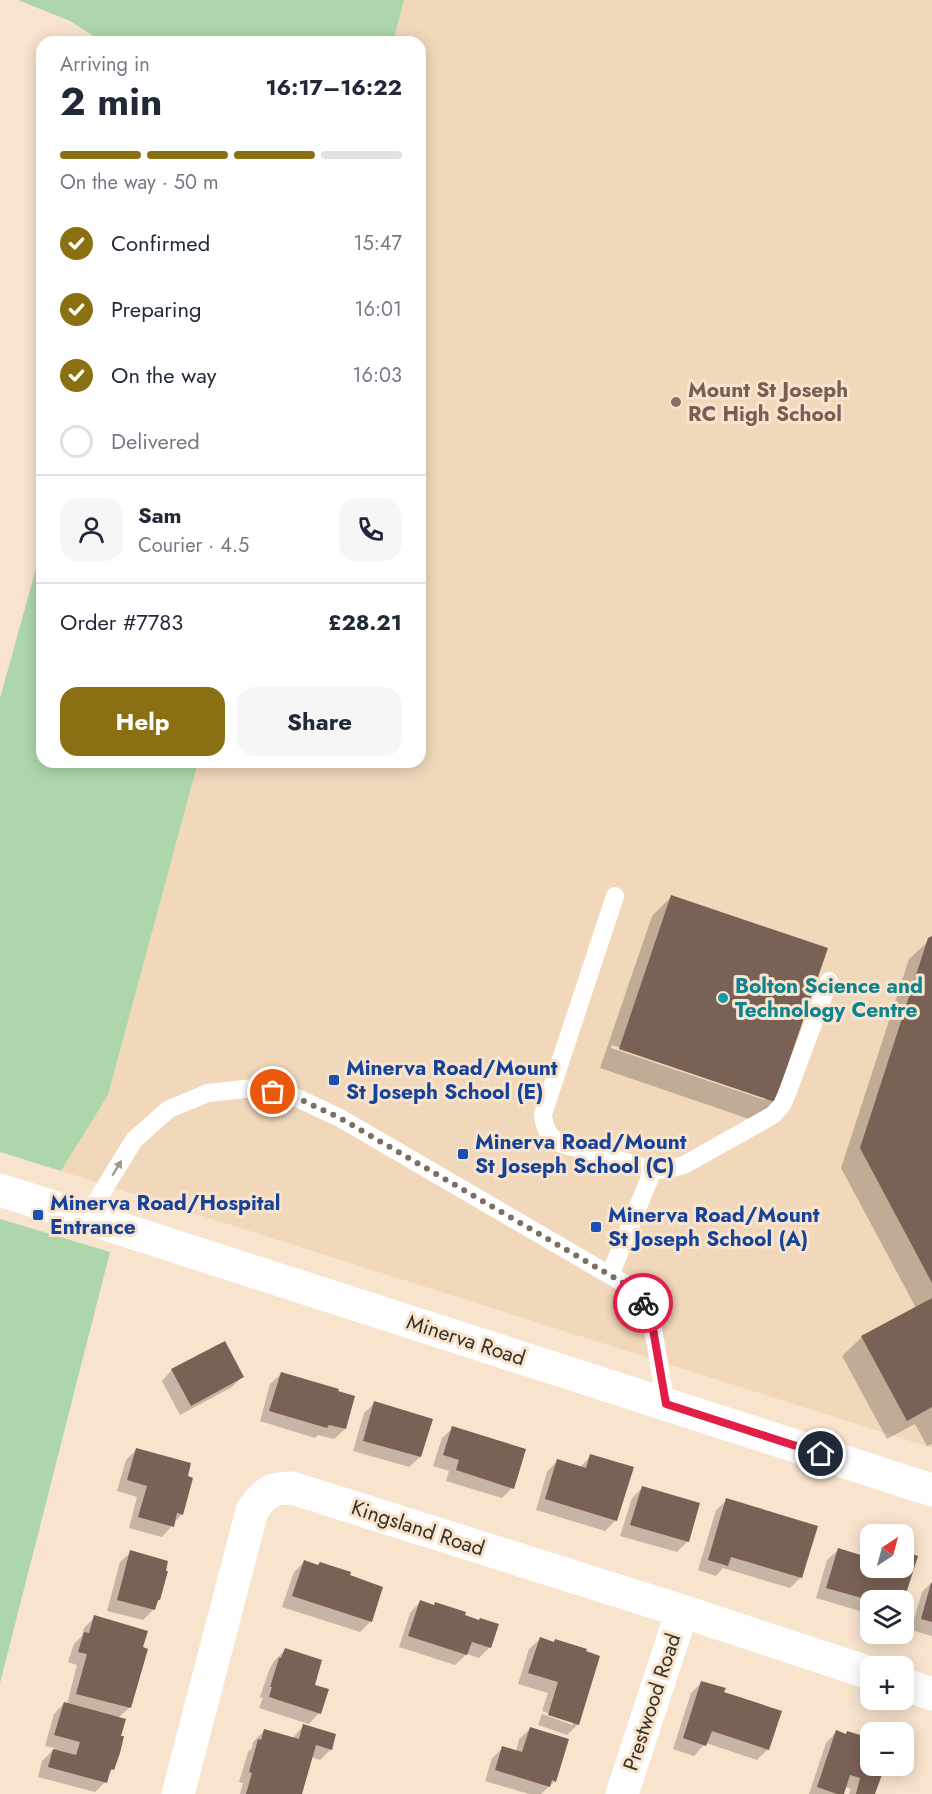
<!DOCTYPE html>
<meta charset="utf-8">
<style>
body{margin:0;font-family:Jost,sans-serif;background:#f6f6f7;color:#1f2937;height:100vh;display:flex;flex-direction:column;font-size:22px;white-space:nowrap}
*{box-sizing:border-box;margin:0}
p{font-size:20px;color:#747a83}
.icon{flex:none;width:33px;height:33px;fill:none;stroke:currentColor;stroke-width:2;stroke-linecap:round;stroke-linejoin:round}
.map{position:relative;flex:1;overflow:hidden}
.details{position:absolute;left:36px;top:36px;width:390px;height:732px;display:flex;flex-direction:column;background:#fff;border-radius:18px;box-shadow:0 3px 15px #0003}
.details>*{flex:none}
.needle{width:39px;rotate:36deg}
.fabs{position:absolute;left:860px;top:1524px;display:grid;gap:12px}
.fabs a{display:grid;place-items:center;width:54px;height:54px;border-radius:12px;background:#fff;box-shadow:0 3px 15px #0003;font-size:30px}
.pin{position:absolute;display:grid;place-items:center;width:51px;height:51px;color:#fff;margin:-26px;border:3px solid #fff;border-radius:50%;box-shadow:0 2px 6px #0007}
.courier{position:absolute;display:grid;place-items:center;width:60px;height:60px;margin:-30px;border:4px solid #e11d48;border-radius:50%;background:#fff;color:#222;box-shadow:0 2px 8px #0007}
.head em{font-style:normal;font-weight:700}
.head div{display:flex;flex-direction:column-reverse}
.head{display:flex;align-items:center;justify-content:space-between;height:102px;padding:0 24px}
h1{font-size:39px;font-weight:700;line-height:45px}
.bar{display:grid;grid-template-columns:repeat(4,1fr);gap:9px 6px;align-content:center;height:72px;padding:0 24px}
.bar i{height:8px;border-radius:4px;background:#e0e1e3}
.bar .on{background:#8a7012}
.bar p{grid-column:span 4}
.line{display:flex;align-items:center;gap:15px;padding:0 24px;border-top:2px solid #e0e1e3}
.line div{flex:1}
.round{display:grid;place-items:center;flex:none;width:63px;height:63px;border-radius:18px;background:#f6f6f7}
ol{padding:0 24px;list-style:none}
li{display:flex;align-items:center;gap:18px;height:66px}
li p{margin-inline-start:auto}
li .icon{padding:6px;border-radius:50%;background:#8a7012;color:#fff;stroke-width:4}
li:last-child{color:#747a83}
li i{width:33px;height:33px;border:3px solid #e0e1e3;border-radius:50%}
.cta{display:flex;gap:12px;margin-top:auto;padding:12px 24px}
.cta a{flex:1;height:69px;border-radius:18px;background:#8a7012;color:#fff;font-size:24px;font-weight:700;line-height:69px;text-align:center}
.cta a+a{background:#f6f6f7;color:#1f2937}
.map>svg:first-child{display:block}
</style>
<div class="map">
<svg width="932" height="1794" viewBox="0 0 932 1794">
<rect width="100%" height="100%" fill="#f8e3cd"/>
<!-- built -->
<path fill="#f1d8bb" d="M404 0H932V1448L61 1171 108 1095 198 762H420V42H393Z"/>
<!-- green -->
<path fill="#add7aa" d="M18 0H404L393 42H103L70 21Z
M42 547V762H198L108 1095 61 1171 0 1152V698Z
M0 1219 110 1252 0 1683Z"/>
<!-- shadow -->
<path fill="#0003" fill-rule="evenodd" d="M672 896 774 1101 755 1121 600 1068 652 916ZM612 1045 765 1097V1100L611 1048Z
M932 938V1444L927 1446 915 1424 887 1439 842 1356 862 1337 916 1308 841 1168 909 959Z
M172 1370 243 1376 232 1387 180 1415 162 1381Z
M281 1374 345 1429 334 1439 318 1435 315 1438 260 1421 270 1384Z
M375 1403 431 1420 420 1457 409 1467 353 1451 364 1413Z
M453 1428 512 1488 502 1498 446 1481 449 1471 433 1466 442 1438Z
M136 1450 182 1514 162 1537 129 1528 137 1497 117 1491 126 1460Z
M591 1456 616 1520 605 1531 536 1510 547 1472 557 1461 580 1467Z
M643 1487 688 1541 677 1552 620 1536 632 1498Z
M727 1500 816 1527 800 1578 790 1588 723 1568 716 1576 698 1570 716 1510Z
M870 1545V1568H903V1553L916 1557 903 1600H870V1614L816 1598 827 1560 838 1550 861 1556Z
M131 1552 159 1600 154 1609 143 1620 107 1611 120 1562Z
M304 1562 381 1588 370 1622 360 1632 282 1607 294 1572Z
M932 1582V1636L911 1630 922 1592Z
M420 1602 463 1616 490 1647 479 1658 467 1654 455 1665 399 1647 410 1613Z
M95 1617 130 1707 118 1718 113 1769 107 1775 105 1782 95 1792 38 1777 42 1761 55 1748 45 1746 54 1714 64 1703 67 1704 77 1665 68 1662 74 1644 82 1636 84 1628Z
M540 1639 553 1643 555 1640 584 1652 578 1724 567 1735 538 1725 542 1714 573 1725V1722L542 1711 548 1693 518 1684 529 1649Z
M285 1650 319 1713 309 1724 259 1708 263 1698 260 1697 269 1670 274 1661Z
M702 1682 722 1693 768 1749 757 1760 706 1743 694 1756 673 1749 691 1693Z
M303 1726 331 1749 320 1760 311 1757 301 1794H240L243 1783 239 1782 248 1752 252 1748 253 1742 264 1731 292 1739Z
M530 1729 555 1781 541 1794H529L485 1781 492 1758 503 1748 516 1752 519 1739Z
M836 1732 870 1741V1766H883L874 1794H849L851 1789 845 1787 843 1794H809L826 1743Z"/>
<!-- building -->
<path fill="#7a6155" d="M671 895 828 948 775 1102 619 1049Z
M932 936V1283L860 1148 928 938Z
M932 1298V1407L907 1421 861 1336Z
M225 1341 244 1377 191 1406 171 1369Z
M281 1372 339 1389 338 1391 355 1396 346 1429 329 1425 327 1428 269 1411Z
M374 1401 433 1419 421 1457 363 1441Z
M452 1426 526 1449 514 1489 456 1470 459 1460 443 1455Z
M136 1448 191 1463 188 1476 193 1478 183 1515 177 1513 174 1527 138 1517 147 1486 127 1480Z
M590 1454 634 1467 617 1521 545 1499 557 1459 586 1468Z
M642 1486 700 1503 689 1542 630 1525Z
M726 1498 818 1526 802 1578 731 1557 728 1566 708 1560Z
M838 1548 867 1557 870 1549V1568H903V1551L918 1556 904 1600H869L826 1588Z
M130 1550 168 1561 166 1571H168L160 1600H158L155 1610 117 1600Z
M304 1560 318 1565 320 1562 351 1572 350 1575 383 1587 372 1622 292 1596Z
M931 1583H932V1622L921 1619Z
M420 1600 434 1605 435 1602 466 1612 465 1615 479 1620 480 1618 499 1624 491 1648 472 1642 467 1655 408 1636Z
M94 1615 148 1631 143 1647 148 1649 131 1708 76 1694 87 1654 78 1652 84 1632 89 1633Z
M540 1637 554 1642 555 1639 587 1649 586 1651 600 1656 579 1725 548 1715 558 1682 528 1673Z
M285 1648 322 1660 315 1685 329 1689 321 1714 269 1697 272 1687H270L279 1658H281Z
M701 1681 726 1688 724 1692 782 1711 769 1750 712 1731 706 1746 683 1738Z
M64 1702 126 1719 121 1736H124L120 1753 114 1770 111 1769 107 1783 48 1767 53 1749 76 1755 80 1742 54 1735Z
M303 1724 336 1734 332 1750 316 1745 302 1794H246L252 1773 249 1772 258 1739 261 1740 264 1729 299 1739Z
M530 1727 569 1739 556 1782 552 1780 550 1787 495 1770 502 1746 522 1752Z
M836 1730 846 1734 847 1731 870 1738V1766H885L875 1794H856L860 1778 850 1775 844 1794H837L817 1787Z"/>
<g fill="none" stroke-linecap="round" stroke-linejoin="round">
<!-- service -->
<path stroke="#fff" stroke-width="18" d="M615 896 543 1114C544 1126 547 1133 556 1142L653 1170 668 1169 684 1165 773 1115 782 1105 788 1091 829 981
M86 1218 134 1140 169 1109 208 1093 254 1088 293 1096 340 1118 632 1288 650 1312 666 1404
M610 1275 653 1170"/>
<!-- minor -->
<path stroke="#fff" stroke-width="33" d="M903 1684 932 1694
M178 1794 252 1511C264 1493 270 1488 292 1488L682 1611 870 1673
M622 1794 682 1611"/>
<!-- tertiary -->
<path stroke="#fff" stroke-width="33" d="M0 1190 932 1490"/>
</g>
<!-- one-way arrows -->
<defs><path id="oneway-solid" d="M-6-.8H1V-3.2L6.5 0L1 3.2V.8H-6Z" transform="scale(1.5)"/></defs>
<use fill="#9c9894" href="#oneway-solid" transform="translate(117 1168) rotate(-59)"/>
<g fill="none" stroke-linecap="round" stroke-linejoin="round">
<!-- done -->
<path stroke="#7b6f62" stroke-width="6" stroke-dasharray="0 10.8" d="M273 1092 293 1096 340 1118 632 1288 643 1303"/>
<!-- route -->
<path stroke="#e11d48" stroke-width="8" d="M643 1303 650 1312 666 1404 821 1454"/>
</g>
<!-- markers -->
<circle fill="#8d6e63" stroke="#f8e3cd" stroke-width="2" cx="676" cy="402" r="6"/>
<circle fill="#0f9aa8" stroke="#f8e3cd" stroke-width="2" cx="723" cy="998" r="6"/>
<g fill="#1a4fb4" stroke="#f8e3cd" stroke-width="2">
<rect x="328" y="1074" width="12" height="12" rx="3"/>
<rect x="457" y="1148" width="12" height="12" rx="3"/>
<rect x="32" y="1209" width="12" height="12" rx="3"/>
<rect x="590" y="1221" width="12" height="12" rx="3"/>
</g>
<g text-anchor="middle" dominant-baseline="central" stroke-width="6" stroke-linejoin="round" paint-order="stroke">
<!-- education labels -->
<g font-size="21" font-weight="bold" fill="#785e54" stroke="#f8e3cd" text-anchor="start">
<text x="688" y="390">Mount St Joseph<tspan x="688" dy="24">RC High School</tspan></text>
</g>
<!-- culture labels -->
<g font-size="21" font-weight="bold" fill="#0d838f" stroke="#f8e3cd" text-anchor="start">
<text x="735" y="986">Bolton Science and<tspan x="735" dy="24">Technology Centre</tspan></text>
</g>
<!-- transit labels -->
<g font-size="21" font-weight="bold" fill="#164399" stroke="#f8e3cd" text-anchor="start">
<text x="346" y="1068">Minerva Road/Mount<tspan x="346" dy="24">St Joseph School (E)</tspan></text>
<text x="475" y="1142">Minerva Road/Mount<tspan x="475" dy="24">St Joseph School (C)</tspan></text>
<text x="50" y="1203">Minerva Road/Hospital<tspan x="50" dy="24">Entrance</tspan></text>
<text x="608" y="1215">Minerva Road/Mount<tspan x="608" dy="24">St Joseph School (A)</tspan></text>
</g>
<!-- street labels -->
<g font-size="21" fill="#383128" stroke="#f8e3cd">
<text transform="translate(466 1340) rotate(18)">Minerva Road</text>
<text transform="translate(418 1528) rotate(18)">Kingsland Road</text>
<text transform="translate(652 1702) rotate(-72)">Prestwood Road</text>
</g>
</g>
</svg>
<div class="fabs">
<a><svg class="needle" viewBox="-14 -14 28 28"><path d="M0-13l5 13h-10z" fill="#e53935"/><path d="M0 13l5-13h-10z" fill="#747a83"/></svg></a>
<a><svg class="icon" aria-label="layers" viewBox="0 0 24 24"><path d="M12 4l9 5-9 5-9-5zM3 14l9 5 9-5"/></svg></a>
<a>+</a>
<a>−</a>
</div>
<div class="pin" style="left:273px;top:1092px;background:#ea580c"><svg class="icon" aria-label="bag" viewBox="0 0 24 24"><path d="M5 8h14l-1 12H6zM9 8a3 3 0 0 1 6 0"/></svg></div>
<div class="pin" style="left:821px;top:1454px;background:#1f2937"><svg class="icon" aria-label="home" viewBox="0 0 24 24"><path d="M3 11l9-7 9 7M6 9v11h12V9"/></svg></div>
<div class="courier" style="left:643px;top:1303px"><svg class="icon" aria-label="bike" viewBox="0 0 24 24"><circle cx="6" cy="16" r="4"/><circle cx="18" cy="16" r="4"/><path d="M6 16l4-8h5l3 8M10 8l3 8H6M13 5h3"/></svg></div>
<section class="details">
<div class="head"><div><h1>2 min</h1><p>Arriving in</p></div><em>16:17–16:22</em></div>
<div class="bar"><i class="on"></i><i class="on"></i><i class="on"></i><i></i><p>On the way · 50 m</p></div>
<ol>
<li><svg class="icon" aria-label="check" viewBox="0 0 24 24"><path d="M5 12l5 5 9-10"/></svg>Confirmed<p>15:47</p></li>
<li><svg class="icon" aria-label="check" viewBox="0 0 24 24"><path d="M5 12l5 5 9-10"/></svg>Preparing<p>16:01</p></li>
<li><svg class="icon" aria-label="check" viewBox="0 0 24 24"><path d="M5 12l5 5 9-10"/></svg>On the way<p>16:03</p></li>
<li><i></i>Delivered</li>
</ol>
<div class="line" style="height:108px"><a class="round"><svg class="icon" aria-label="person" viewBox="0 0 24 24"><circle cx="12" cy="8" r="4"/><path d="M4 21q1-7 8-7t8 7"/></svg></a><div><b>Sam</b><p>Courier · 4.5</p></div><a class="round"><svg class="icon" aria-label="phone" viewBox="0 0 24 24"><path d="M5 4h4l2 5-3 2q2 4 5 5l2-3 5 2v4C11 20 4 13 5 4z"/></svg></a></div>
<div class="line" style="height:78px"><div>Order #7783</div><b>£28.21</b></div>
<div class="cta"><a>Help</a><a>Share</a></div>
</section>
</div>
